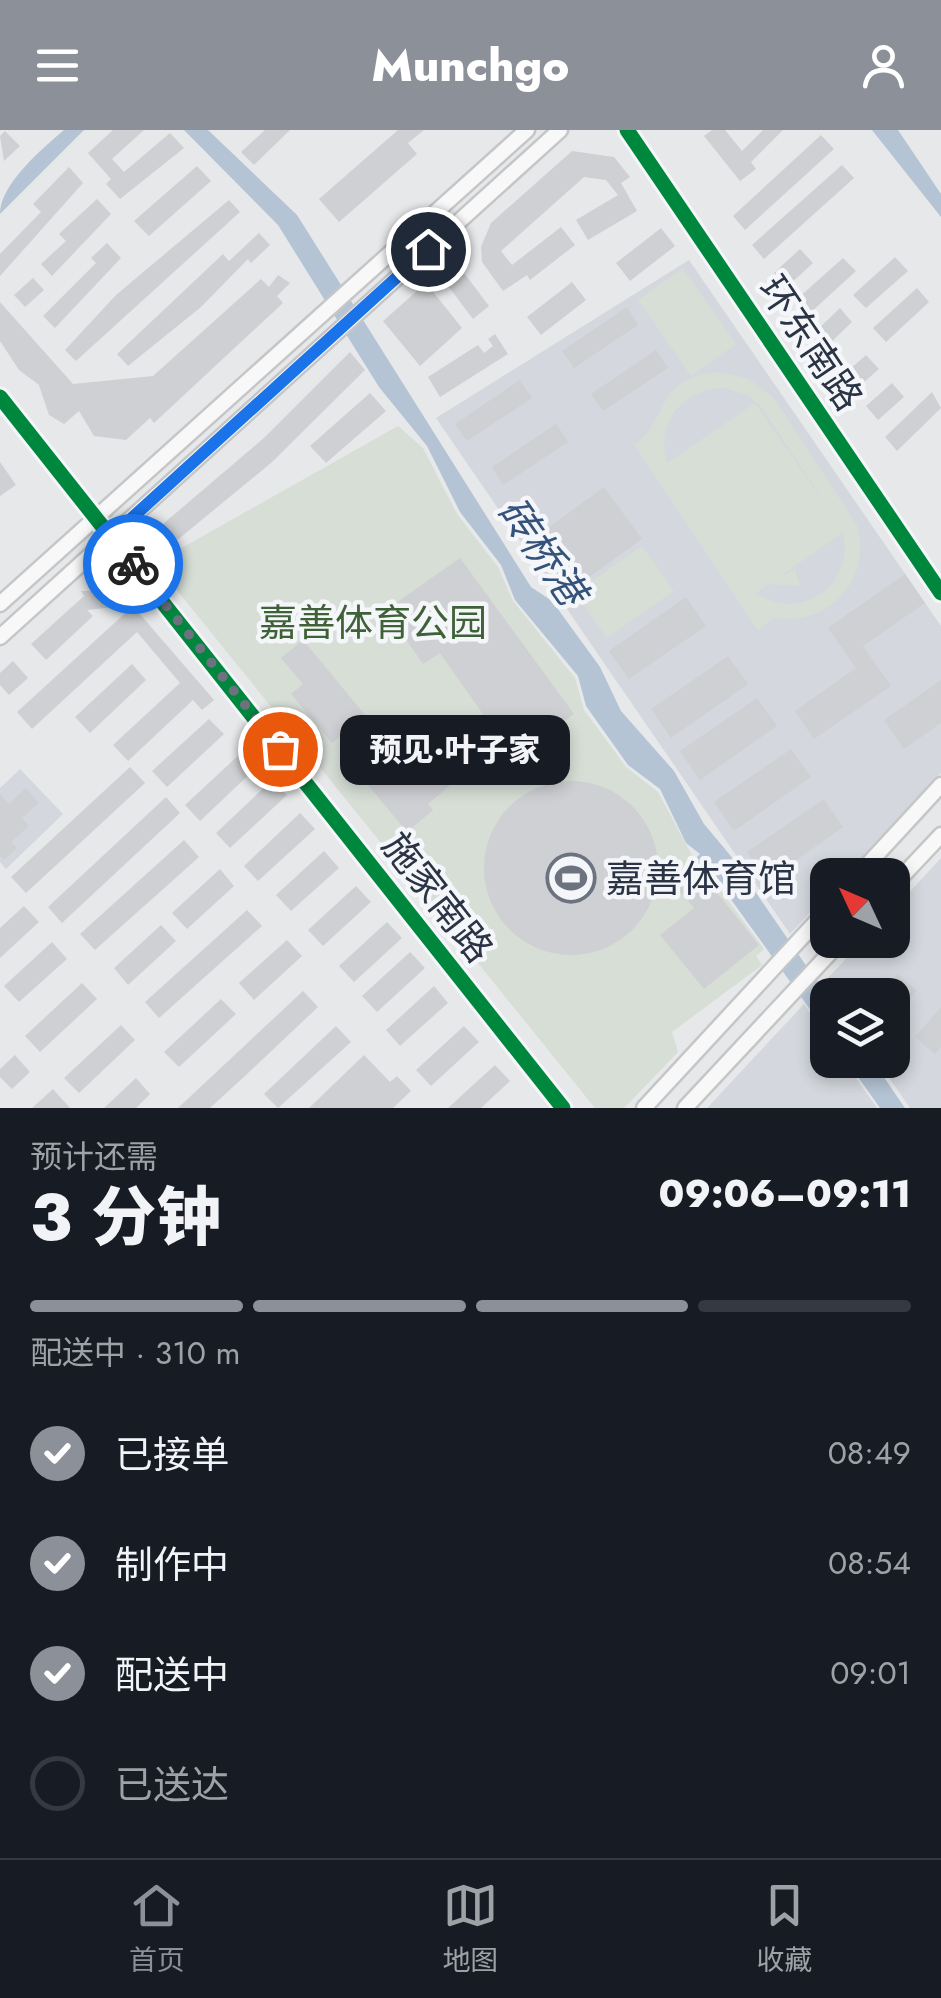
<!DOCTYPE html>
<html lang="zh">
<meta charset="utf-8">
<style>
body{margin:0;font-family:Jost,"Noto Sans SC",sans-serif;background:#20242c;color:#f1f3f6;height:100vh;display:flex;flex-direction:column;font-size:38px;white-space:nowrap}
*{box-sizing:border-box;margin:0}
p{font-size:32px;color:#9ea1a6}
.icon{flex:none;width:55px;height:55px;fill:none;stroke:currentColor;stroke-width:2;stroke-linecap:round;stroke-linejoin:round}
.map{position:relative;height:978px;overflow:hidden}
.drawer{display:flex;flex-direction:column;background:#171b24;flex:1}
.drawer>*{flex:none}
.needle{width:65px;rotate:314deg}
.tools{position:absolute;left:810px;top:728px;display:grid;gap:20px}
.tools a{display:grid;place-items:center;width:100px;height:100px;border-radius:20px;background:#171b24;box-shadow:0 5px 15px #0003;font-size:50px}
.pin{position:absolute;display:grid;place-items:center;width:85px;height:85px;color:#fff;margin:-42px;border:5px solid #fff;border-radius:50%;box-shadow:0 2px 10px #0007}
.courier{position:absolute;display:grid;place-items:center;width:100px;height:100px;margin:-50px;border:8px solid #1a73e8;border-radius:50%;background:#fff;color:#222;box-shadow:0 2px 12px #0007}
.bubble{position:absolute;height:70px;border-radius:20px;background:#171b24;box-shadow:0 5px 15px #0003;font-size:32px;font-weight:800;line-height:70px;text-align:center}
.headline em{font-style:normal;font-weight:800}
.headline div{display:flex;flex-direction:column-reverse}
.headline{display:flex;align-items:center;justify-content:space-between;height:170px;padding:0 30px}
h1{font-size:65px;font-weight:800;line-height:75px}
.bar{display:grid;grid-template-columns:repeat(4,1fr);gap:15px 10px;align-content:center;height:120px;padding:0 30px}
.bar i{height:12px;border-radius:8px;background:#363941}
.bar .current{background:#8c9099}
.bar p{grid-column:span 4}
ol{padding:0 30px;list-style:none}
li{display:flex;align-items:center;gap:30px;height:110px}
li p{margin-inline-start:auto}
li .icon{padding:10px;border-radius:50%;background:#8c9099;color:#fff;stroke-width:4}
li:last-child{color:#9ea1a6}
li i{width:55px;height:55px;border:5px solid #363941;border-radius:50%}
header{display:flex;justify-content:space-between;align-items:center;height:130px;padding:0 30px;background:#8c9099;color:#fff;font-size:45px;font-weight:800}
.dock{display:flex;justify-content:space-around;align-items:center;height:140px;border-top:2px solid #363941;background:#171b24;font-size:28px;color:#9ea1a6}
.dock a{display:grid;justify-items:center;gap:5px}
.dock .current{color:#8c9099}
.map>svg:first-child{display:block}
</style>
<header><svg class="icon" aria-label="menu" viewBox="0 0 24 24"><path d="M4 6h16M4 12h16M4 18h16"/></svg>Munchgo<svg class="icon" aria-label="person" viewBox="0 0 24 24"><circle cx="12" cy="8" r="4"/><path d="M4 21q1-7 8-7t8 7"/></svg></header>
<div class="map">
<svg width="941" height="978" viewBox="0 0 941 978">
<rect width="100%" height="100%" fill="#e6e8ea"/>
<!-- built -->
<path fill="#d4d7dd" d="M689 130 941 496V643L845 745H828L827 764 790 804 436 288Z
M20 639 63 684 6 739 0 732V658Z
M941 728V978H910L877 930H892V865H831L823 853 864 810H892L893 780Z
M804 874 827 907 828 930H843L877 978H707Z"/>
<!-- green -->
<path fill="#d6ded6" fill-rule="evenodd" d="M683 138 736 214 691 246 638 170Z
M716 242 748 248 774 268 857 395C873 450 828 497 773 488L758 501 634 315C670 291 652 250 716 242ZM723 258 748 265 762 278 837 391 755 273 667 333C655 293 683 259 723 258ZM843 403C855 455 801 493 756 463L768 454 800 456 795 438 773 451Z
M398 296 423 318 457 384 498 437 513 471 575 548 584 580 626 637 658 662 693 727 683 738 704 761 715 753 764 819 756 826 762 835 672 902 678 922 624 978H595L155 433Z
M642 416 674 461 607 508 575 463Z"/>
<!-- water -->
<path fill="#b4c4d5" d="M64 0H84L0 84C0 54 42 19 64 0Z
M184 0H208L297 85 531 457 552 471 600 537 621 581 674 641 704 694 730 725 827 866V903L712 743 702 752 686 739 700 724 686 713 660 659 628 635 586 576 578 546 515 470 501 435 460 382 427 316 379 257 278 95Z
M872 0H898L941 64V87Z
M846 930H872L905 978H880Z"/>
<!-- building -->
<path fill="#ced0d3" d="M113 0H144L112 29 124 42 170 3 184 18 120 69 106 54 111 49 88 23Z
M265 0H290L254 35 241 22Z
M398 0H424L408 13 417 24 339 92 319 69Z
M712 0H725L742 21 763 0H783L751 32 756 39 740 51 704 6Z
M5 1 20 16 4 31 0 6Z
M821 5 834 19 745 100 733 86Z
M572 21 614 27 630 47 621 53 637 81 588 110 576 90 618 65 606 50 584 47 501 121 512 135 561 97 575 115 530 150 527 145 503 161 482 132 481 117 491 93Z
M842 35 854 48 764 129 752 115Z
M197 36 211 51 149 106 134 91Z
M69 37 83 53 0 146V124L41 82 33 74Z
M97 69 111 84 52 146 41 134 66 111 59 104Z
M229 70 240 82 76 231 65 220 116 165Z
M661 98 675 116 630 151 616 133Z
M259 103 270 115 251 133 248 129 201 177 128 236 117 224 223 124 229 131Z
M107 113 121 128 55 198 43 186 96 133 91 128Z
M800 119 813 133 787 157 774 143Z
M895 127 908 141 866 178 853 165Z
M843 128 856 141 810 183 797 169Z
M458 135 489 176 473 189 442 148Z
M278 145 290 153 277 166 283 173 154 293 150 288 126 310 94 306 79 281 64 294 49 285 39 255 19 240 0 211V172L73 254 153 246 261 149 269 157Z
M33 148 44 160 25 177 14 165Z
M572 152 586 170 541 205 527 187Z
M426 153 462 198 420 236 383 191Z
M917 158 929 172 886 212 873 198Z
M627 177 638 195 574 238 562 221Z
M840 178 852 192 825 218 813 204Z
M495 204 508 224 440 267 428 247 478 215 484 223 493 216 488 209Z
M656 220 668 238 603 281 591 264Z
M350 222 365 240 271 333 159 425 156 414 163 394 264 308Z
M866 225 879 239 855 260 842 246Z
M520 250 532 268 467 311 455 294Z
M892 253 904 267 878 290 866 276Z
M932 262 941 278 897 321 885 307Z
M370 263 386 281 326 333 310 316Z
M556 294 568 312 503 355 492 337Z
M0 332 16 355 0 366Z
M604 357 642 409 559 469 522 417Z
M460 428 574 584 513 627 440 523 423 534 386 480Z
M905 444 925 473 863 516 891 556 814 609 795 581 856 538 828 498Z
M120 460 133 475 87 480 93 486 46 530 31 514 84 466 81 461Z
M686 467 706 496 629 549 609 521Z
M133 476 214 570 202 580 193 570 128 631 113 615 180 553 137 502 32 599 17 582Z
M303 510 365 585 332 613 291 564 303 554 281 528Z
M728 526 748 554 671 608 651 579Z
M13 531 28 548 9 565 0 555V543Z
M132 534 146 550 90 603 75 587Z
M941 550V593L904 619 884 590Z
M757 568 777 596 700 650 680 621Z
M209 589 224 604 167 657 152 641Z
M445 601 480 642 471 650 464 643 428 674 433 680 407 702 348 631 374 609 399 640Z
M791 619 811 647 734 701 714 672Z
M242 622 256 638 200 691 185 675Z
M130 637 145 653 26 763 11 747Z
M272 650 287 665 230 718 216 703Z
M484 738a87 87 0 1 1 174 0a87 87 0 1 1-174 0Z
M26 658 39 673 22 688 29 696 11 712 17 718 4 730 0 726V664L9 674Z
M166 667 180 683 62 793 48 777Z
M824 669 843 697 767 751 747 722Z
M300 683 315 699 258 751 244 736Z
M184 710 199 727 95 820 80 804Z
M324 721 339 738 291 781 276 765Z
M220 739 234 756 187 799 172 783Z
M688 749 704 768 714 759 759 815 704 859 660 805 694 778 677 758Z
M356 756 371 772 323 816 308 800Z
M24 776 39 792 0 828V798Z
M247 780 262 796 159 888 145 872Z
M387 792 402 808 354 852 339 836Z
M161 795 176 811 128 855 114 838Z
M287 810 302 826 254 870 239 853Z
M52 812 67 829 19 872 4 856Z
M410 822 425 838 377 882 362 866Z
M898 844 917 861 892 888V865H879Z
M82 853 97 869 40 922 25 906Z
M434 856 448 873 400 916 386 900Z
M303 861 318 877 246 945 210 978H178Z
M221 869 236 884 179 937 164 922Z
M941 877V917L935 924 915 907Z
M121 895 135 910 79 963 64 948Z
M336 896 351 912 278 978 264 964Z
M464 896 479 912 431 956 416 940Z
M15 925 30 942 12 959 0 947V939Z
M364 925 390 952 397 946 411 961 393 978H309Z
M495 935 510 951 481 978H448Z
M136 948 150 964 136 978H104Z
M53 959 70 978H32Z"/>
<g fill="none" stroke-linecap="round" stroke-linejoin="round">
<!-- street casing -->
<g stroke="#c4c6c8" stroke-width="15">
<path id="street" d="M0 267 563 978"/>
</g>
<!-- secondary casing -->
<g stroke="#c4c6c8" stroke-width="19">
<path id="secondary" d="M627 0 941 463
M0 474 527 0
M0 507 560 0
M858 745 941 655
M892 757 941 705
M644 978 828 779
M685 978 842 810"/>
</g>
<!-- street -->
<use href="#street" stroke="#f5f6f7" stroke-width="10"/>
<!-- secondary -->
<use href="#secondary" stroke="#f8f8f8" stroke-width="14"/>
<!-- cycleway casing -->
<g stroke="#f4f6f9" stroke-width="21">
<path id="cycleway" d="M627 0 941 463
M0 267 563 978"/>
</g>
<!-- cycleway -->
<use href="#cycleway" stroke="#00873e" stroke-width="15"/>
</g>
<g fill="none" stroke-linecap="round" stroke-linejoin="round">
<!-- done -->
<path stroke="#6c737f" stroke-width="10" stroke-dasharray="0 18" d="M133 434 280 619"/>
<!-- route -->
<path stroke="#1a73e8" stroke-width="12" d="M133 434 112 406 428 119"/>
</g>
<!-- icons -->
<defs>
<g id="stadium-ring" transform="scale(2.5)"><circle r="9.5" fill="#f4f6f9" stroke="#6c737f" stroke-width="1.5"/><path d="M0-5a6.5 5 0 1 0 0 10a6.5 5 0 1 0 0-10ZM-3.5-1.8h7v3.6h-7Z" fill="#6c737f"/></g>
</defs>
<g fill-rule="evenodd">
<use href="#stadium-ring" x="571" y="748"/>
</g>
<g text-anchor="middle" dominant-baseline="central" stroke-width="9" stroke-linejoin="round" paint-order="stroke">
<!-- street labels -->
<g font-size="38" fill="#2b3445" stroke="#f4f6f9">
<text transform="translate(811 213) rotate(56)">环东南路</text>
<text transform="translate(438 767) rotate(52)">施家南路</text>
</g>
<!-- park labels -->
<g font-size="38" fill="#3f6138" stroke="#f4f6f9">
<text x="373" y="492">嘉善体育公园</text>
</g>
<!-- poi labels -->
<g font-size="38" fill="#2b3445" stroke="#f4f6f9" text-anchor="start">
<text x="606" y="748">嘉善体育馆</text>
</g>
<!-- water labels -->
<g font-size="40" font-style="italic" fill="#34527a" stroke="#f4f6f9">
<text transform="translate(542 421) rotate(55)">砖桥港</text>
</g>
</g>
</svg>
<div class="tools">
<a><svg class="needle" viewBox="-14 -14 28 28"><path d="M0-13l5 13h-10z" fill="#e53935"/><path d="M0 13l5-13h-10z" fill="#9ea1a6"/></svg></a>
<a><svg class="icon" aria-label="layers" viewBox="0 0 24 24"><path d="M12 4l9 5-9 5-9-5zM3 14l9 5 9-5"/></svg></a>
</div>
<div class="pin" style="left:280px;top:619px;background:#ea580c"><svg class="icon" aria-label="bag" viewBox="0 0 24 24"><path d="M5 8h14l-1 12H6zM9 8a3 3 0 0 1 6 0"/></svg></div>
<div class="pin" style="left:428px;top:119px;background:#1f2937"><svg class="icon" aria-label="home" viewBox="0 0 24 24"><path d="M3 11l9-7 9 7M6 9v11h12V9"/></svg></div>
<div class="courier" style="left:133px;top:434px"><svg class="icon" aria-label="bike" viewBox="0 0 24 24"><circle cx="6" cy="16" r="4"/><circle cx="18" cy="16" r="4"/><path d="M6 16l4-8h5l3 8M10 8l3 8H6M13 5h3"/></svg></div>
<div class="bubble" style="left:340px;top:585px;width:230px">预见·叶子家</div>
</div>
<section class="drawer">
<div class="headline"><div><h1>3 分钟</h1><p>预计还需</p></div><em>09:06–09:11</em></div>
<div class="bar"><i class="current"></i><i class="current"></i><i class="current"></i><i></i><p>配送中 · 310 m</p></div>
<ol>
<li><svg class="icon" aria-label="check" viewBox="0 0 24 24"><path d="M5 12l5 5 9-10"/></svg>已接单<p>08:49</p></li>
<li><svg class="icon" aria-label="check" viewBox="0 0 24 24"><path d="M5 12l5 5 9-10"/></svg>制作中<p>08:54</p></li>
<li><svg class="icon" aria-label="check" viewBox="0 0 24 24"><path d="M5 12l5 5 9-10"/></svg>配送中<p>09:01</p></li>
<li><i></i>已送达</li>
</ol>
</section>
<nav class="dock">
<a class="current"><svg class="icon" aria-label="home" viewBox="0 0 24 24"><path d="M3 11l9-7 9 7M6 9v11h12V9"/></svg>首页</a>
<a><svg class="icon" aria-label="map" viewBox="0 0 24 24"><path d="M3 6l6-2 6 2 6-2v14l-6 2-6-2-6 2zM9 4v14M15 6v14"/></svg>地图</a>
<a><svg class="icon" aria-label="saved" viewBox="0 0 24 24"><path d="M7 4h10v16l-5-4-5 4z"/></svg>收藏</a>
</nav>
